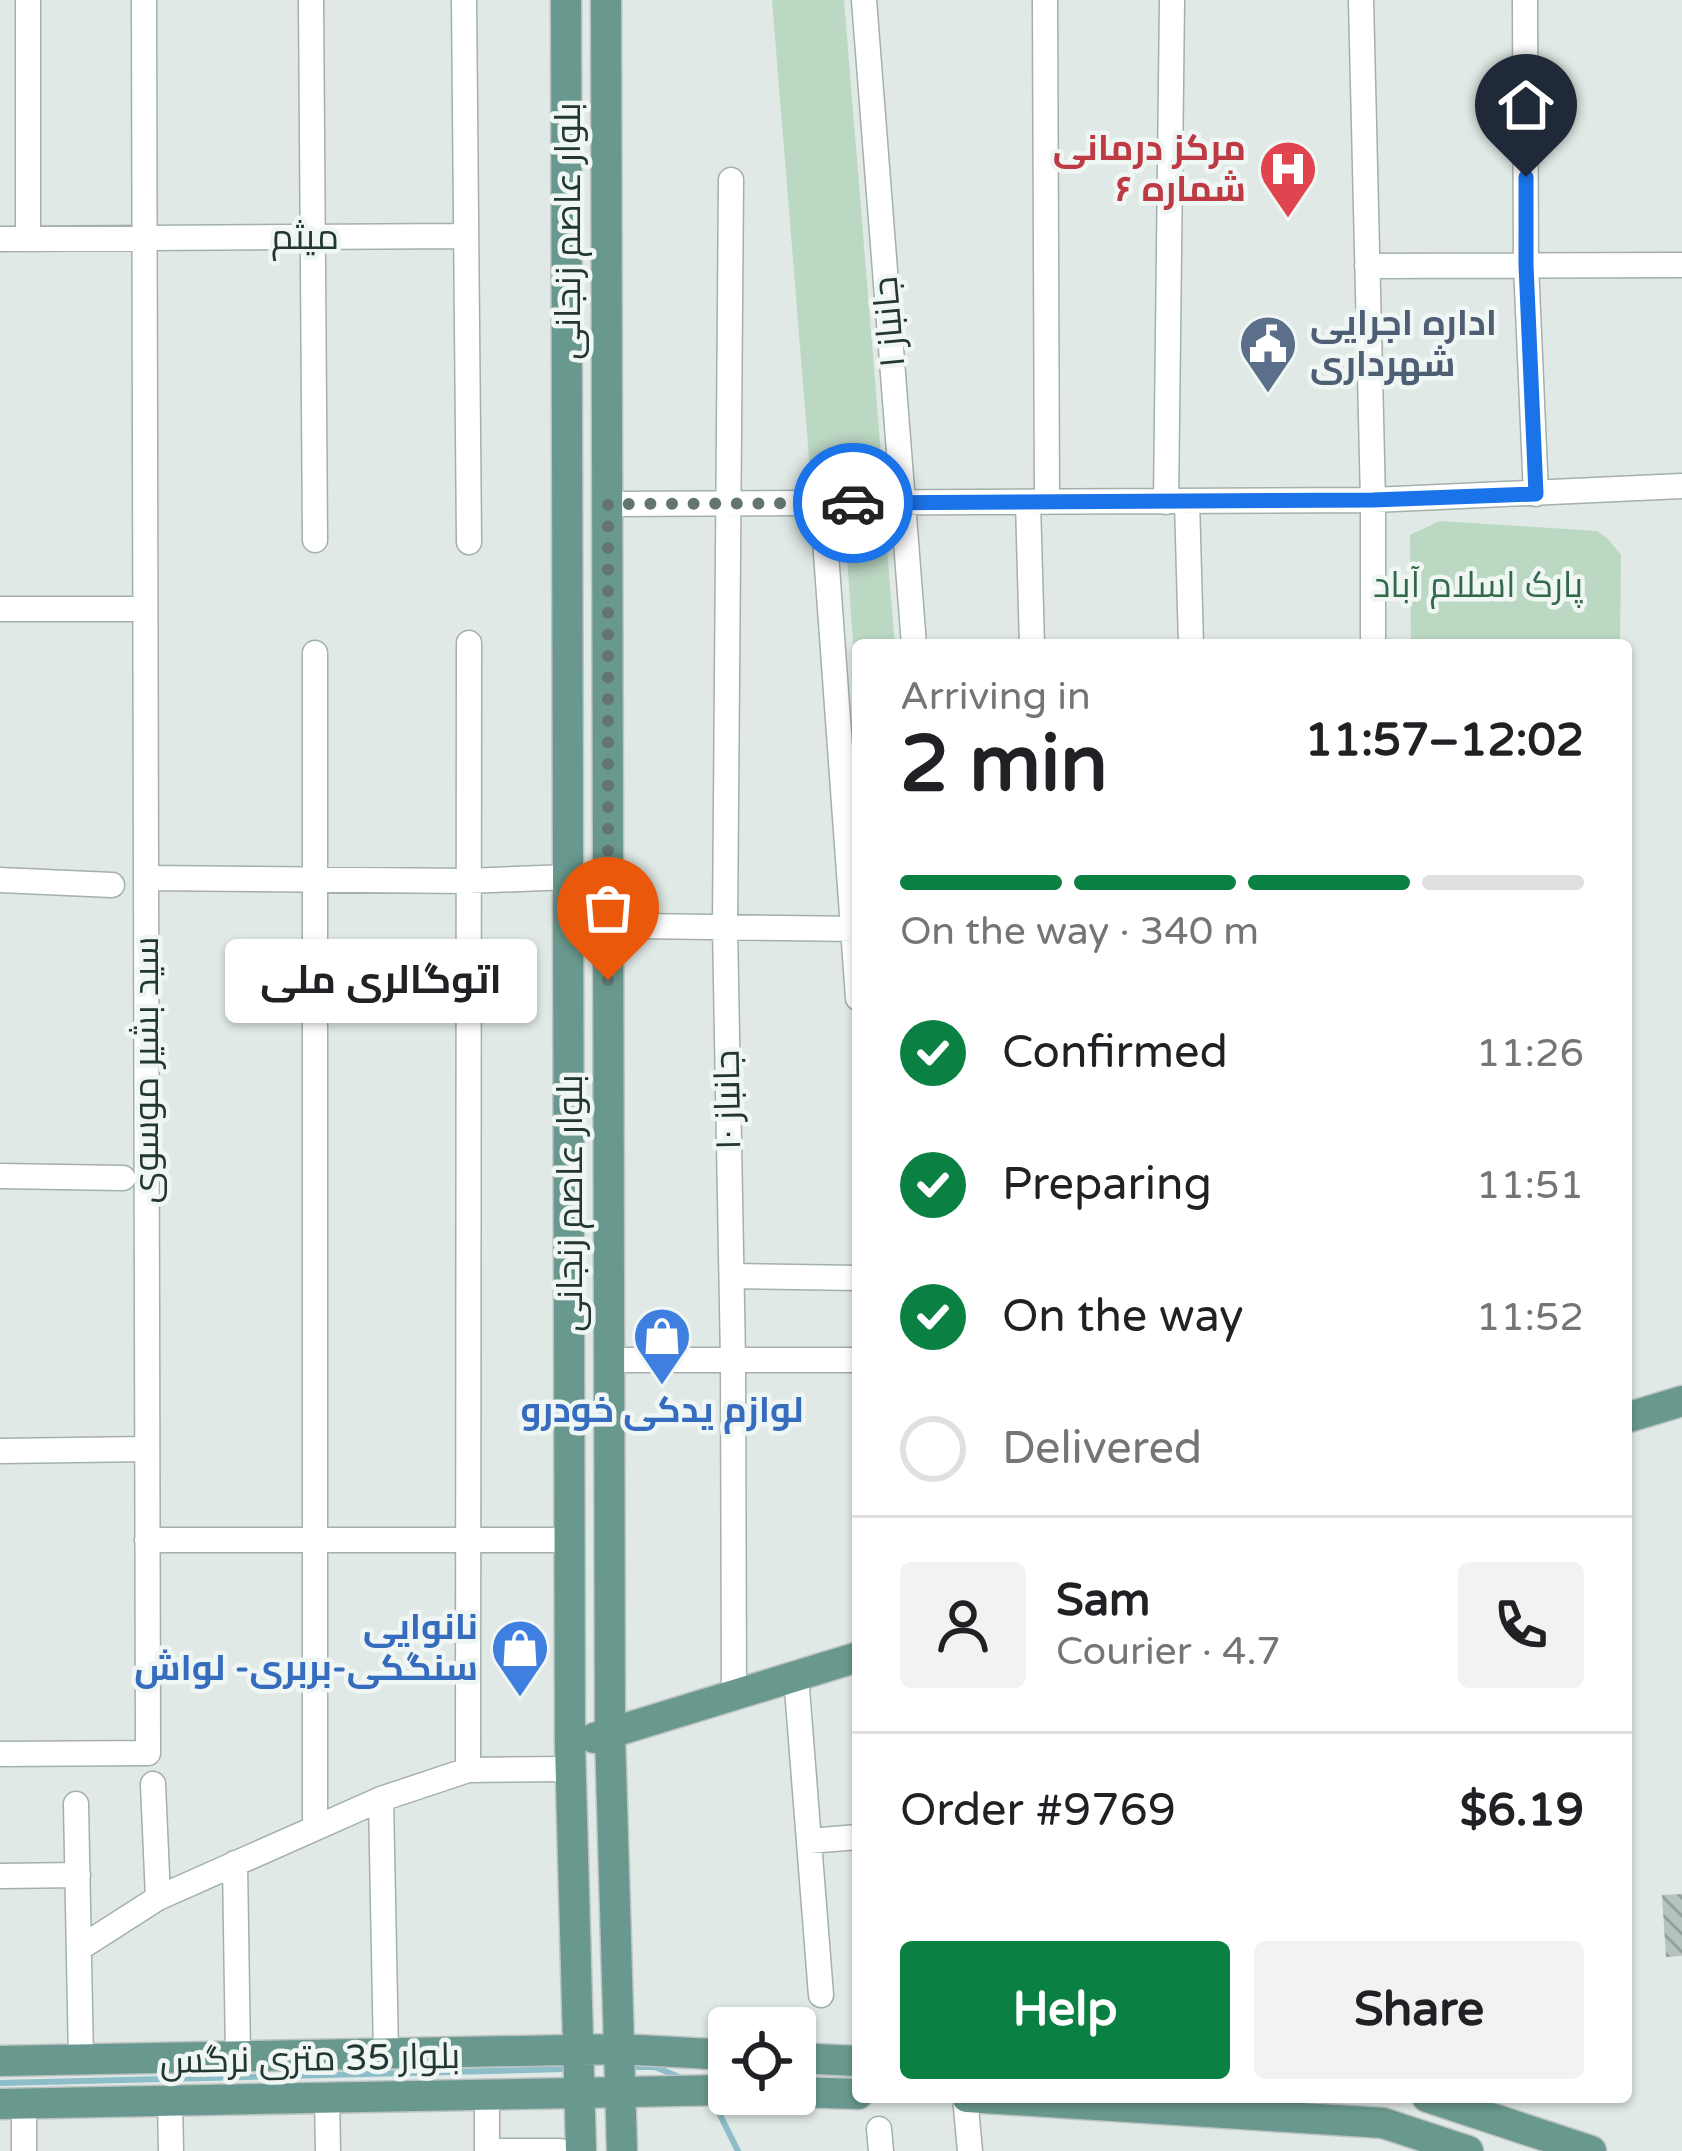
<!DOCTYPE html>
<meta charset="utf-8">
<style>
body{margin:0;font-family:"Varela Round",Cairo,sans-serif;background:#f2f2f2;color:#202124;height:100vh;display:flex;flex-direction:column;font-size:45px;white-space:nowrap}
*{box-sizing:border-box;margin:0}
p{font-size:39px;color:#757577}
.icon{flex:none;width:66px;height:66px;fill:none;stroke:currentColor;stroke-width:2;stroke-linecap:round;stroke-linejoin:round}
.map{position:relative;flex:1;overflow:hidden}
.side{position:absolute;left:852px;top:639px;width:780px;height:1464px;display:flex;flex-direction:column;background:#fff;border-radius:12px;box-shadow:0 3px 9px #0004}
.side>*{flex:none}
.tools{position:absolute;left:708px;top:2007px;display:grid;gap:24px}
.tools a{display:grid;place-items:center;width:108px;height:108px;border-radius:12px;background:#fff;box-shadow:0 3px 9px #0004;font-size:60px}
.pin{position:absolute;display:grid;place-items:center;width:102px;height:102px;color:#fff;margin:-123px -51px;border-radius:50% 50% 50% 0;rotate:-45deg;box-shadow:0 0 12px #0007}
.pin .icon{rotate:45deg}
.courier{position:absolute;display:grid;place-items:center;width:120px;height:120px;margin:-60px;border:9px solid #1a73e8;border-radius:50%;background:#fff;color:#222;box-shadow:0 3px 15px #0007}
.bubble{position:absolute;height:84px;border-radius:12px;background:#fff;box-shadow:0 3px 9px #0004;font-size:39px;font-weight:700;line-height:84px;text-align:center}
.overview em{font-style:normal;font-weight:700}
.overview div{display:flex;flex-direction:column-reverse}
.overview{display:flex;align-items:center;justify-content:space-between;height:204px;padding:0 48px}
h1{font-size:78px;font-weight:700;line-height:90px}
.bar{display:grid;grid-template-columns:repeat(4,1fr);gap:18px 12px;align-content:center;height:144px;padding:0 48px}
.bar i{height:15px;border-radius:9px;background:#e0e0e0}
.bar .on{background:#0b8043}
.bar p{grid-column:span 4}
.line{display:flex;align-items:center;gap:30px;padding:0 48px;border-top:3px solid #e0e0e0}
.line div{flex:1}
.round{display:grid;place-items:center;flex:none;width:126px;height:126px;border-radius:12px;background:#f2f2f2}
ol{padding:0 48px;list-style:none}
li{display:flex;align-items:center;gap:36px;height:132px}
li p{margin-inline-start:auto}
li .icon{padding:12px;border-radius:50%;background:#0b8043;color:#fff;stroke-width:4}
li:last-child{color:#757577}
li i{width:66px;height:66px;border:6px solid #e0e0e0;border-radius:50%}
.primary-button{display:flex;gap:24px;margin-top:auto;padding:24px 48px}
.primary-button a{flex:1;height:138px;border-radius:12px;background:#0b8043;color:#fff;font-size:48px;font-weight:700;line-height:138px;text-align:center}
.primary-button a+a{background:#f2f2f2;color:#202124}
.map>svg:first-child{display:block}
</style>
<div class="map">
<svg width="1682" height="2151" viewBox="0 0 1682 2151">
<defs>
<pattern id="building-back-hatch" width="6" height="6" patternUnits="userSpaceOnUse" patternTransform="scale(3)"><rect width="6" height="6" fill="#b5c3be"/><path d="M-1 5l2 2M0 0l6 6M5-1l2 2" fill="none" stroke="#939f9b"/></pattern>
</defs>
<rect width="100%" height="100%" fill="#e0e9e5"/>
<!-- park -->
<path fill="#bbd8c3" d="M772 0H844L883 479 811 482Z
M1440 521 1597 531 1608 539 1621 555 1620 645H1411L1410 535Z
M885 526 895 645H858V713L845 529Z"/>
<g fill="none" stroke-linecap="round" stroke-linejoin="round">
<!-- stream -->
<path stroke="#8dbdc8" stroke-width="6" d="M627 2067H655L684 2079
M0 2083 566 2069
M712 2099 738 2151"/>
</g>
<!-- building -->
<path fill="url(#building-back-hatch)" d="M1682 1894V1956L1666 1957 1662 1895Z"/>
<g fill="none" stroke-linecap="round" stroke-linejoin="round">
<!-- minor casing -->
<g stroke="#a3b0ac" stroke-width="27">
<path id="minor" d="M28 0V238
M311 0 315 540
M464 0 469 542
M864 0 914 645
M1045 0 1047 502
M1361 0 1373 500V645
M1525 0 1526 265 1536 494
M731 180 725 927 733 1360 734 1696
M0 239 465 236
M1367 266 1682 265
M1187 501 1191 645
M1028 502 1032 645
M1166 502 1172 0
M608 504 1373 500 1682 486
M825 539 858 998
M0 609H145
M315 653V1828
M146 878 467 881 568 877
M0 880 112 885
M638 926 858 929
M0 1176 123 1178
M732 1276 858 1278
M609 1360H858
M0 1451 147 1449
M147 1540H569
M796 1676 821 1995
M0 1754 148 1753 144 0
M468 1770 469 643
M153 1784 158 1898
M381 1799 386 2054
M76 1804 81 2060
M809 1841 858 1837
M235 1863 238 2056
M0 1876 78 1875
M80 1948 158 1898 381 1799 468 1770 570 1769
M487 2095V2151
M965 2097 970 2151
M327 2098 328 2151
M170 2101 171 2151
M24 2103V2151
M879 2129 881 2151
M500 2151H560"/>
</g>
<!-- major casing -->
<g stroke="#bdc3c2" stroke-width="33">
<path id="major" d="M566 0 570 1745 581 2151
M606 0 610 1734 622 2151
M1626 1418 1682 1401
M594 1738 858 1657
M795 2058 858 2061
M0 2061 619 2049 729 2055
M795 2092 858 2094
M967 2097 1383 2123 1468 2151
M1427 2097 1591 2151
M0 2104 729 2090"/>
</g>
<!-- minor -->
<use href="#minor" stroke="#fff" stroke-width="24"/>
<!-- major -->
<use href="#major" stroke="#69998e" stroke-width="30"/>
</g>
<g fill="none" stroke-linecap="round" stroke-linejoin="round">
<!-- done -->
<path stroke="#647571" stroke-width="12" stroke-dasharray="0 21.6" d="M608 980V504L853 503"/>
<!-- route -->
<path stroke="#1a73e8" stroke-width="15" d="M853 503 1373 500 1536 494 1526 265V177"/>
</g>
<!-- icons -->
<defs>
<g id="hospital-pin" transform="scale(3)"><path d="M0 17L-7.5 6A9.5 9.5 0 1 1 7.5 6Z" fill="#e0444e" stroke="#eff6f3"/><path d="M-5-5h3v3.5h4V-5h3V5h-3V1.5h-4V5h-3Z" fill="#fff"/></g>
<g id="civic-pin" transform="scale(3)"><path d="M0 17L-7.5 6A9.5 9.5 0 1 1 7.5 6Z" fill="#5c6f8a" stroke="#eff6f3"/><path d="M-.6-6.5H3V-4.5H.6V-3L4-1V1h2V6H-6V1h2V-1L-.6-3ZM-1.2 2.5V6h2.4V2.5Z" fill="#fff"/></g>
<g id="shop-pin" transform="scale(3)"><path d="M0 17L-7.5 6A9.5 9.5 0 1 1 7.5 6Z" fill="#3f7fe0" stroke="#eff6f3"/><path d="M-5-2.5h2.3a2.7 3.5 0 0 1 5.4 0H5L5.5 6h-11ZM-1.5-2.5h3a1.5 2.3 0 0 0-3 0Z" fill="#fff"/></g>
</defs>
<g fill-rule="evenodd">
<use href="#hospital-pin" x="1288" y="169"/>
<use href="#civic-pin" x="1268" y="344"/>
<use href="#shop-pin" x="662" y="1336"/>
<use href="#shop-pin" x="520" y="1648"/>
</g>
<g text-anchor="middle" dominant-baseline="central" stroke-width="9" stroke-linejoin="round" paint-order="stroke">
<!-- health labels -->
<g font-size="36" font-weight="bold" fill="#be3a42" stroke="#eff6f3" text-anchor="end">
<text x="1246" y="148">مرکز درمانی<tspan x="1246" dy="41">شماره ۶</tspan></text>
</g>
<!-- street labels -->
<g font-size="36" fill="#223732" stroke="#eff6f3">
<text transform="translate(568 231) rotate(-90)">بلوار عاصم زنجانی</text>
<text x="305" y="237">میثم</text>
<text transform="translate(889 322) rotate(-95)">جانباز ۱</text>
<text transform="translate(146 1070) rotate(-90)">سید بشیر موسوی</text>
<text transform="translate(728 1100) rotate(-91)">جانباز ۱۰</text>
<text transform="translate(570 1203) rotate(-90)">بلوار عاصم زنجانی</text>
<text transform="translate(310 2059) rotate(-1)">بلوار 35 متری نرگس</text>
</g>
<!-- service labels -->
<g font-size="36" font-weight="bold" fill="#4e5e75" stroke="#eff6f3" text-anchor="start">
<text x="1310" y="323">اداره اجرایی<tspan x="1310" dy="41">شهرداری</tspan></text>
</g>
<!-- park labels -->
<g font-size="36" fill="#326949" stroke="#eff6f3">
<text x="1478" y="585">پارک اسلام آباد</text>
</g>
<!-- shop labels -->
<g font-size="36" font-weight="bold" fill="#366cbe" stroke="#eff6f3">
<text x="662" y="1410">لوازم یدکی خودرو</text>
<text x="478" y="1627" text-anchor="end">نانوایی<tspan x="478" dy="41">سنگکی-بربری- لواش</tspan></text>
</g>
</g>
</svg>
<div class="tools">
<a><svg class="icon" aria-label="locate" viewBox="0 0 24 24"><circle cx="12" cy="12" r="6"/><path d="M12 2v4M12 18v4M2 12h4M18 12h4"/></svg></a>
</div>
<div class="pin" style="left:608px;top:980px;background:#ea580c"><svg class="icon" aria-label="bag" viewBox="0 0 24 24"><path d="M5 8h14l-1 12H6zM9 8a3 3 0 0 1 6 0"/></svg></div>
<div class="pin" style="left:1526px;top:177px;background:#1f2937"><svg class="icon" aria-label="home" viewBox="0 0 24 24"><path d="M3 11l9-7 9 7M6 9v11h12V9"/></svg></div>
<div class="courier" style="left:853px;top:503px"><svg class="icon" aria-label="car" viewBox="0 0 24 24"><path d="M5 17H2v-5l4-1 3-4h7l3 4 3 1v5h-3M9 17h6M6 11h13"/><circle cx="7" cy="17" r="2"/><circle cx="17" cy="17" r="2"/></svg></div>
<div class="bubble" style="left:225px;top:939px;width:312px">اتوگالری ملی</div>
<section class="side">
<div class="overview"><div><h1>2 min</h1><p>Arriving in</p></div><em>11:57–12:02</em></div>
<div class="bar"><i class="on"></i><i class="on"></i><i class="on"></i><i></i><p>On the way · 340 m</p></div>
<ol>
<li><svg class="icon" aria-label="check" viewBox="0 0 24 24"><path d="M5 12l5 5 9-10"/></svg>Confirmed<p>11:26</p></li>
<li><svg class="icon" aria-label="check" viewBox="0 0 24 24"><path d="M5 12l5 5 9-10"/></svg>Preparing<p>11:51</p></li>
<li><svg class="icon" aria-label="check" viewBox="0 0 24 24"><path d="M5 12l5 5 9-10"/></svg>On the way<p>11:52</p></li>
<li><i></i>Delivered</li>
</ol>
<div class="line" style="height:216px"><a class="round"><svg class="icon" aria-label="person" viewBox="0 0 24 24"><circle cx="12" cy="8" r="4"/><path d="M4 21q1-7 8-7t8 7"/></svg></a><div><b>Sam</b><p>Courier · 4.7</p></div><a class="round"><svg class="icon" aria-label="phone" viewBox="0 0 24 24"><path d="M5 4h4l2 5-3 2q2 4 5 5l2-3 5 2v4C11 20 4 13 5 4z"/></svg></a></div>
<div class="line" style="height:156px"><div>Order #9769</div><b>$6.19</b></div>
<div class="primary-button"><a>Help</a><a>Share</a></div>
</section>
</div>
